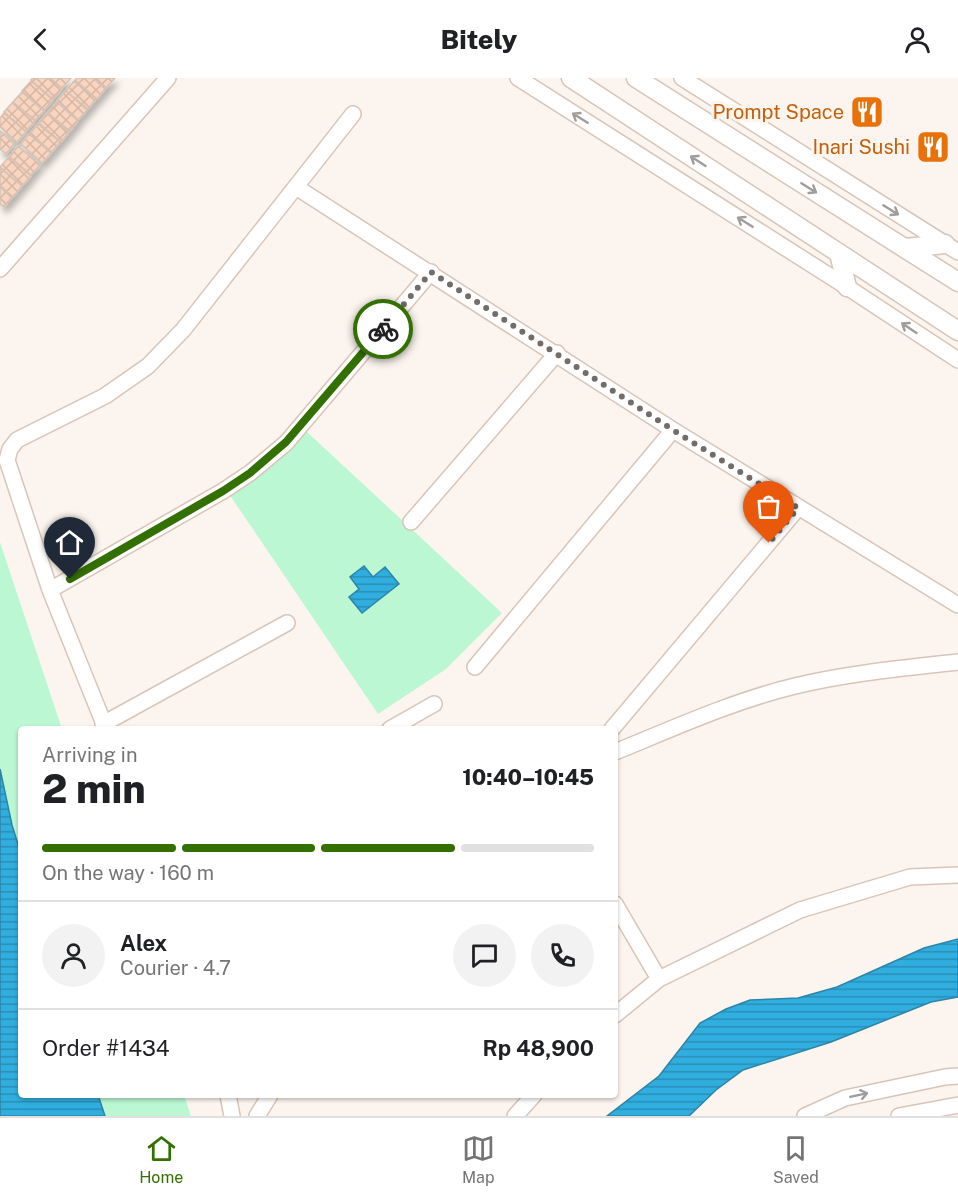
<!DOCTYPE html>
<meta charset="utf-8">
<style>
body{margin:0;font-family:"Public Sans",sans-serif;background:#f2f2f2;color:#202124;height:100vh;display:flex;flex-direction:column;font-size:22px;white-space:nowrap}
*{box-sizing:border-box;margin:0}
p{font-size:20px;color:#757577}
.icon{flex:none;width:33px;height:33px;fill:none;stroke:currentColor;stroke-width:2;stroke-linecap:round;stroke-linejoin:round}
.map{position:relative;flex:1;overflow:hidden}
.panel{position:absolute;left:18px;top:648px;width:600px;height:372px;display:flex;flex-direction:column;background:#fff;border-radius:6px;box-shadow:0 2px 4px #0004}
.panel>*{flex:none}
.pin{position:absolute;display:grid;place-items:center;width:51px;height:51px;color:#fff;margin:-62px -26px;border-radius:50% 50% 50% 0;rotate:-45deg;box-shadow:0 0 6px #0007}
.pin .icon{rotate:45deg}
.courier{position:absolute;display:grid;place-items:center;width:60px;height:60px;margin:-30px;border:4px solid #347001;border-radius:50%;background:#fff;color:#222;box-shadow:0 2px 8px #0007}
.headline em{font-style:normal;font-weight:800}
.headline div{display:flex;flex-direction:column-reverse}
.headline{display:flex;align-items:center;justify-content:space-between;height:102px;padding:0 24px}
h1{font-size:39px;font-weight:800;line-height:45px}
.bar{display:grid;grid-template-columns:repeat(4,1fr);gap:9px 6px;align-content:center;height:72px;padding:0 24px}
.bar i{height:8px;border-radius:4px;background:#e0e0e0}
.bar .selected{background:#347001}
.bar p{grid-column:span 4}
.line{display:flex;align-items:center;gap:15px;padding:0 24px;border-top:2px solid #e0e0e0}
.line div{flex:1}
.round{display:grid;place-items:center;flex:none;width:63px;height:63px;border-radius:32px;background:#f2f2f2}
header{display:flex;justify-content:space-between;align-items:center;height:78px;padding:0 24px;background:#fff;font-size:27px;font-weight:800}
.tab-bar{display:flex;justify-content:space-around;align-items:center;height:84px;border-top:2px solid #e0e0e0;background:#fff;font-size:16px;color:#757577}
.tab-bar a{display:grid;justify-items:center;gap:3px}
.tab-bar .selected{color:#347001}
.map>svg:first-child{display:block}
</style>
<header><svg class="icon" aria-label="back" viewBox="0 0 24 24"><path d="M15 5l-7 7 7 7"/></svg>Bitely<svg class="icon" aria-label="person" viewBox="0 0 24 24"><circle cx="12" cy="8" r="4"/><path d="M4 21q1-7 8-7t8 7"/></svg></header>
<div class="map">
<svg width="958" height="1038" viewBox="0 0 958 1038">
<defs>
<pattern id="water-rules" width="6" height="5" patternUnits="userSpaceOnUse" patternTransform="scale(1.5)"><rect width="6" height="5" fill="#30aee0"/><path d="M0 2.5h6" fill="none" stroke="#298db5"/></pattern>
<pattern id="building-cross-hatch" width="8" height="8" patternUnits="userSpaceOnUse" patternTransform="scale(1.5)"><rect width="8" height="8" fill="#f9d4bf"/><path d="M0 0l8 8M0 8l8-8" fill="none" stroke="#d6b6a4"/></pattern>
<filter id="shadow"><feDropShadow dx="3.5" dy="6" stdDeviation="3" flood-color="#0004"/></filter>
</defs>
<rect width="100%" height="100%" fill="#fcf5ef"/>
<!-- green -->
<path fill="#bbf7d2" d="M306 353 502 535 446 591 378 636 227 413Z
M0 464 62 651H21V776L12 747 0 691Z
M98 1017H184L191 1038H105Z"/>
<!-- water -->
<path fill="url(#water-rules)" stroke="#2e84a6" stroke-width="1.5" d="M364 488 373 499 385 489 399 506 362 535 349 519 359 511 350 499Z
M0 691 12 747 21 776V1017H98L105 1038H0Z
M958 861V919L931 924 831 964 743 992 716 1012 689 1038H607L659 998 700 945 726 931 750 922 798 920 837 909 924 870Z"/>
<!-- building -->
<path fill="url(#building-cross-hatch)" stroke="#d6c1b5" stroke-width="1.5" filter="url(#shadow)" d="M33 0H49L62 11 53 21 31 2Z
M50 0H71L62 10Z
M77 0H93L105 11 97 21 75 2Z
M94 0H115L106 10Z
M31 3 53 22 44 32 22 13Z
M74 3 96 21 88 31 66 13Z
M66 13 87 32 78 42 57 23Z
M22 14 44 33 35 42 13 24Z
M13 24 35 43 26 53 4 34Z
M57 24 78 43 70 53 48 35Z
M4 35 26 54 17 64 0 49V40Z
M47 35 69 54 61 64 39 45Z
M38 46 60 64 52 74 30 56Z
M0 53 14 66 6 76 0 71Z
M29 56 51 75 42 85 21 66Z
M18 68 40 87 31 97 10 79Z
M9 79 31 98 22 108 0 89Z
M0 90 22 108 13 119 0 107Z
M0 109 12 119 4 129 0 126Z"/>
<g fill="none" stroke-linecap="round" stroke-linejoin="round">
<!-- minor casing -->
<g stroke="#d8c5b7" stroke-width="18">
<path id="minor" d="M518 0 847 209 958 282
M682 0 958 174
M296 109 673 352 958 527
M0 191 168 0
M411 444 557 275
M50 512 223 413 250 395 286 365 431 194
M475 589 673 352
M103 646 287 545
M106 651 50 512 7 382 10 371 17 362 105 318 148 288 183 252 353 36
M390 651 434 626
M612 651 798 430
M615 674C674 650 733 623 795 608 848 595 904 590 958 584
M615 826 659 901
M615 937 659 901 800 832 910 799 958 797
M228 1017 232 1038
M257 1038 270 1017
M515 1038 534 1017
M805 1038 845 1020 945 999 958 998
M899 1038 958 1027"/>
</g>
<!-- tertiary casing -->
<g stroke="#d8c5b7" stroke-width="21">
<path id="tertiary" d="M571 0 958 253
M636 0 958 204
M905 170 945 166
M839 175 847 209"/>
</g>
<!-- minor -->
<use href="#minor" stroke="#fff" stroke-width="15"/>
<!-- tertiary -->
<use href="#tertiary" stroke="#fff" stroke-width="18"/>
</g>
<!-- one-way arrows -->
<defs><path id="oneway-shaft" d="M-6 0H5M1.5-3L5.5 0L1.5 3" fill="none" stroke-width="1.6" stroke-linecap="round" stroke-linejoin="round" transform="scale(1.5)"/></defs>
<g stroke="#9f9c9a">
<use href="#oneway-shaft" transform="translate(580 40) rotate(-148)"/>
<use href="#oneway-shaft" transform="translate(698 83) rotate(-147)"/>
<use href="#oneway-shaft" transform="translate(809 110) rotate(32)"/>
<use href="#oneway-shaft" transform="translate(891 132) rotate(32)"/>
<use href="#oneway-shaft" transform="translate(745 144) rotate(-148)"/>
<use href="#oneway-shaft" transform="translate(909 250) rotate(-146)"/>
<use href="#oneway-shaft" transform="translate(859 1017) rotate(-12)"/>
</g>
<g fill="none" stroke-linecap="round" stroke-linejoin="round">
<!-- done -->
<path stroke="#746c67" stroke-width="6" stroke-dasharray="0 10.8" d="M383 251 431 194 673 352 798 430 769 465"/>
<!-- route -->
<path stroke="#347001" stroke-width="8" d="M70 501 223 413 250 395 286 364 383 251"/>
</g>
<!-- icons -->
<defs>
<g id="restaurant-square" transform="scale(1.725)"><rect x="-9" y="-9" width="18" height="18" rx="4" fill="#e8710a" stroke="#fcf5ef"/><path d="M-5-6h1v4h1v-4h1v4h1v-4h1v5L-1.5 .5V6h-2V.5L-5-1ZM5-6V6H3V1.5H1.5Q1.5-4 5-6Z" fill="#fff"/></g>
</defs>
<g fill-rule="evenodd">
<use href="#restaurant-square" x="867" y="34"/>
<use href="#restaurant-square" x="933" y="69"/>
</g>
<g text-anchor="middle" dominant-baseline="central" stroke-width="6" stroke-linejoin="round" paint-order="stroke">
<!-- food labels -->
<g font-size="20" fill="#c56008" stroke="#fcf5ef" text-anchor="end">
<text x="844" y="34">Prompt Space</text>
<text x="910" y="69">Inari Sushi</text>
</g>
</g>
</svg>
<div class="pin" style="left:769px;top:465px;background:#ea580c"><svg class="icon" aria-label="bag" viewBox="0 0 24 24"><path d="M5 8h14l-1 12H6zM9 8a3 3 0 0 1 6 0"/></svg></div>
<div class="pin" style="left:70px;top:501px;background:#1f2937"><svg class="icon" aria-label="home" viewBox="0 0 24 24"><path d="M3 11l9-7 9 7M6 9v11h12V9"/></svg></div>
<div class="courier" style="left:383px;top:251px"><svg class="icon" aria-label="bike" viewBox="0 0 24 24"><circle cx="6" cy="16" r="4"/><circle cx="18" cy="16" r="4"/><path d="M6 16l4-8h5l3 8M10 8l3 8H6M13 5h3"/></svg></div>
<section class="panel">
<div class="headline"><div><h1>2 min</h1><p>Arriving in</p></div><em>10:40–10:45</em></div>
<div class="bar"><i class="selected"></i><i class="selected"></i><i class="selected"></i><i></i><p>On the way · 160 m</p></div>
<div class="line" style="height:108px"><a class="round"><svg class="icon" aria-label="person" viewBox="0 0 24 24"><circle cx="12" cy="8" r="4"/><path d="M4 21q1-7 8-7t8 7"/></svg></a><div><b>Alex</b><p>Courier · 4.7</p></div><a class="round"><svg class="icon" aria-label="chat" viewBox="0 0 24 24"><path d="M4 5h16v11H9l-5 4z"/></svg></a><a class="round"><svg class="icon" aria-label="phone" viewBox="0 0 24 24"><path d="M5 4h4l2 5-3 2q2 4 5 5l2-3 5 2v4C11 20 4 13 5 4z"/></svg></a></div>
<div class="line" style="height:78px"><div>Order #1434</div><b>Rp 48,900</b></div>
</section>
</div>
<nav class="tab-bar">
<a class="selected"><svg class="icon" aria-label="home" viewBox="0 0 24 24"><path d="M3 11l9-7 9 7M6 9v11h12V9"/></svg>Home</a>
<a><svg class="icon" aria-label="map" viewBox="0 0 24 24"><path d="M3 6l6-2 6 2 6-2v14l-6 2-6-2-6 2zM9 4v14M15 6v14"/></svg>Map</a>
<a><svg class="icon" aria-label="saved" viewBox="0 0 24 24"><path d="M7 4h10v16l-5-4-5 4z"/></svg>Saved</a>
</nav>
